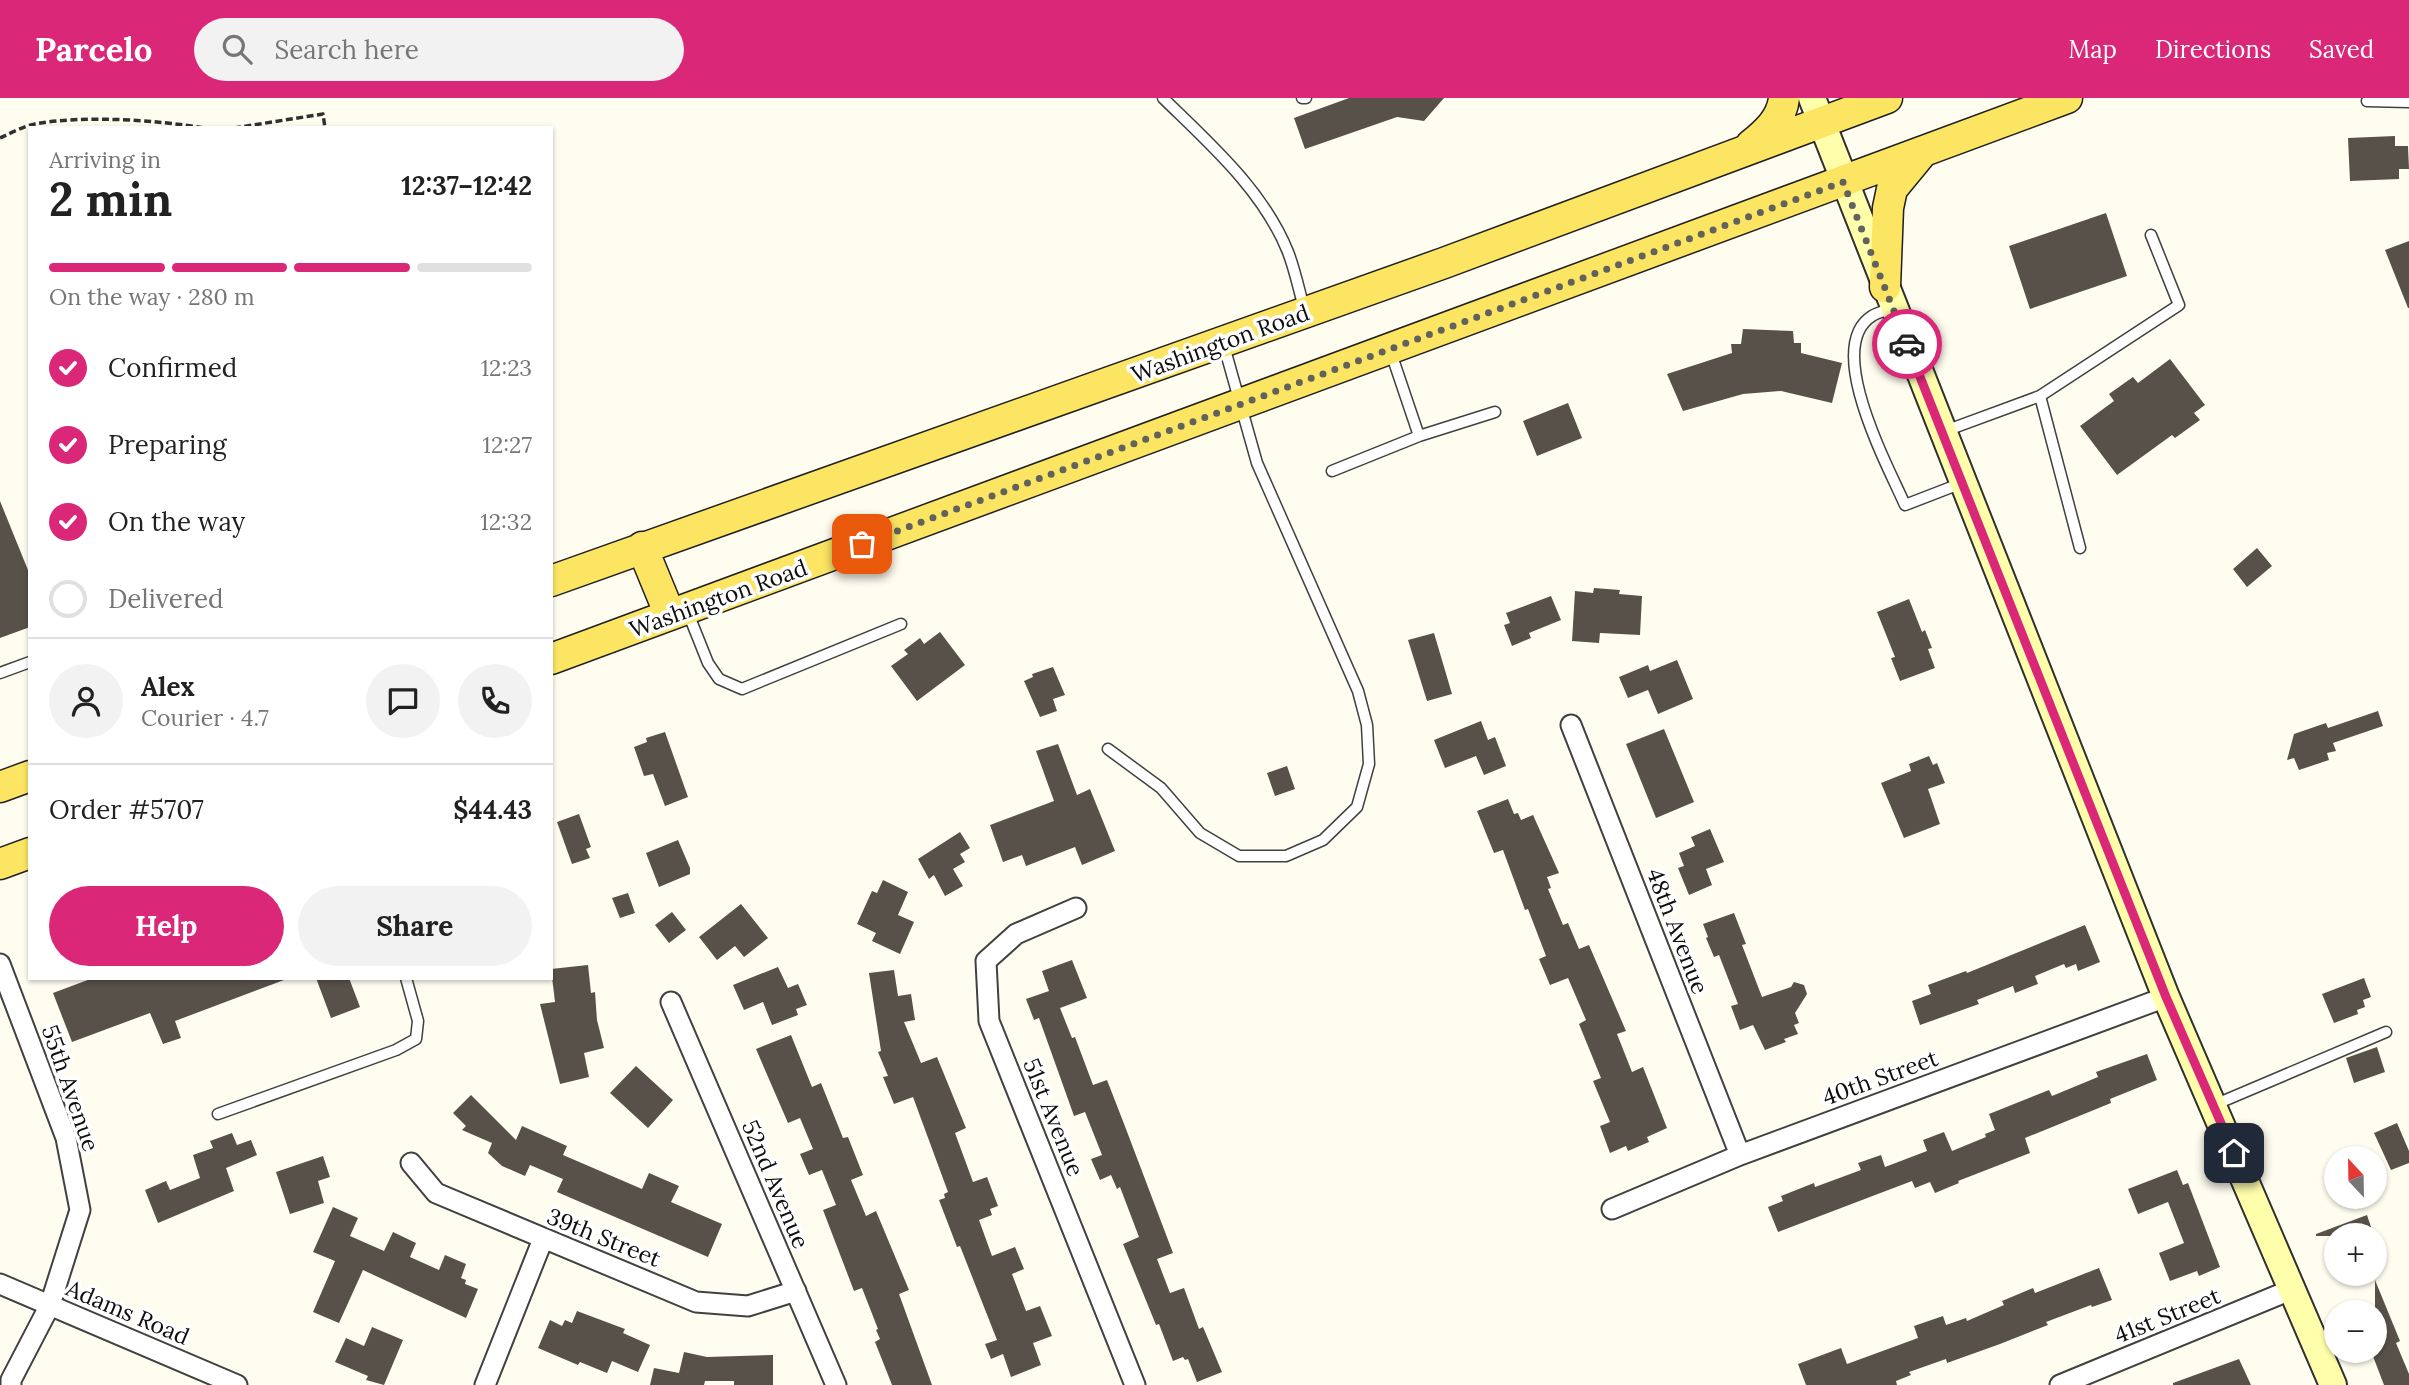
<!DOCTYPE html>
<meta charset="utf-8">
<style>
body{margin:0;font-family:Lora,serif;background:#f2f2f2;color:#222;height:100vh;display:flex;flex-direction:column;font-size:26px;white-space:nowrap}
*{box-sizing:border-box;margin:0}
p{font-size:23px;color:#767676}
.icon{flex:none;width:38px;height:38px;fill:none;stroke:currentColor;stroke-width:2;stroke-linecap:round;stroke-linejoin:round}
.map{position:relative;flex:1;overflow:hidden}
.panel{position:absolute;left:28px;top:28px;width:525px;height:854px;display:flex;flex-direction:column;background:#fff;border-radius:0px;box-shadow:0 2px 5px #0004}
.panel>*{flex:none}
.needle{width:46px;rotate:338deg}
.fabs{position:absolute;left:2324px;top:1048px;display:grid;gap:14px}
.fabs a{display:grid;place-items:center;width:63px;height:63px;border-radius:50%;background:#fff;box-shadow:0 2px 5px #0004;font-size:35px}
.pin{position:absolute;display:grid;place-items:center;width:60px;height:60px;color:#fff;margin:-30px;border-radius:14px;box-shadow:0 4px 10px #0006}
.courier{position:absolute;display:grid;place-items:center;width:70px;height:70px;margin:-35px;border:5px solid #db2777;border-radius:50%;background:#fff;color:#222;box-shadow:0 2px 9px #0007}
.overview em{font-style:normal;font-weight:800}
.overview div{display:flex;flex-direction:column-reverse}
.overview{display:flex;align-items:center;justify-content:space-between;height:119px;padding:0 21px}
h1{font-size:46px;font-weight:800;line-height:52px}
.bar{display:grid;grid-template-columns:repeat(4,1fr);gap:10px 7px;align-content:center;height:84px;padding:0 21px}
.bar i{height:9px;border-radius:5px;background:#e0e0e0}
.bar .selected{background:#db2777}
.bar p{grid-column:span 4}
.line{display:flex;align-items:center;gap:18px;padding:0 21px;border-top:2px solid #e0e0e0}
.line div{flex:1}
.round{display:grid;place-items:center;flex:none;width:74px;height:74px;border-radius:37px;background:#f2f2f2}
ol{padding:0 21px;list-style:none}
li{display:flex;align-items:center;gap:21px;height:77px}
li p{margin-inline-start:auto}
li .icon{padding:7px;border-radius:50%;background:#db2777;color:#fff;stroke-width:4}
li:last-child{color:#767676}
li i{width:38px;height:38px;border:4px solid #e0e0e0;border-radius:50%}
.button{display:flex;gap:14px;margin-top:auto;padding:14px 21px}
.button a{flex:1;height:80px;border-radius:42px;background:#db2777;color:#fff;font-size:28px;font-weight:800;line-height:80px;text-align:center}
.button a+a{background:#f2f2f2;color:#222}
header{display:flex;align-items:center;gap:42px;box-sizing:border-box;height:98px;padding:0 35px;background:#db2777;color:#fff}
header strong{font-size:33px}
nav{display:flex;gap:38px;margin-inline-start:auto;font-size:24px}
.search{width:490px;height:63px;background:#f2f2f2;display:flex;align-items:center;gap:18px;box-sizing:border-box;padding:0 24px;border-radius:38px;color:#767676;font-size:26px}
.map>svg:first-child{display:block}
</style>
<header>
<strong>Parcelo</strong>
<div class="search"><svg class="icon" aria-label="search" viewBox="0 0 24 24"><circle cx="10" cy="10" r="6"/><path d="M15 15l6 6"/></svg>Search here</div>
<nav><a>Map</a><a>Directions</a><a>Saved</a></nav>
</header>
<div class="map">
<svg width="2409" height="1287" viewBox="0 0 2409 1287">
<rect width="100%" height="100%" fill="#fffdf0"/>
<!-- building -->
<path fill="#57514a" d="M1349 0H1444L1424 23 1397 19 1305 51 1294 20Z
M2395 38V48H2408L2409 71H2399V81L2350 83 2348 40Z
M2106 115 2127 178 2030 211 2009 148Z
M2409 143V210H2408L2385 152Z
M1743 231 1793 233 1794 245H1801V255L1842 265 1832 305 1781 293 1743 296 1683 313 1667 276 1732 255 1731 246H1741Z
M2170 261 2205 307 2194 315 2200 322 2175 340 2172 337 2117 377 2080 328 2114 303 2109 296 2133 279 2138 285Z
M1568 305 1582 340 1537 358 1523 323Z
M0 403 30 477V529L0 540Z
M2257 450 2272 468 2247 489 2233 471Z
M1594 490 1620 492 1619 496 1642 498 1640 537 1600 535 1599 545 1572 543 1575 493 1593 495Z
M1551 498 1561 522 1529 535 1531 540 1512 548 1504 527 1510 525 1506 515Z
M1909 501 1922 534 1925 532 1932 550 1928 551 1935 570 1900 583 1891 560 1895 559 1877 514Z
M940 534 965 567 917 603 891 568 908 556 904 552 920 540 924 546Z
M1434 535 1452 596 1427 603 1408 542Z
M1677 562 1693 601 1658 616 1648 592 1628 600 1619 579 1648 567 1650 573Z
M1053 569 1065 597 1053 601 1057 613 1040 619 1024 583 1033 579 1032 576Z
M2378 613 2383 628 2333 645 2336 653 2327 655 2329 662 2299 672 2294 660 2287 662 2294 636 2326 625 2328 630Z
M1481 623 1488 642 1495 639 1506 668 1484 677 1476 658 1445 670 1434 642Z
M1664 631 1694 704 1656 720 1626 646Z
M665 634 688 699 665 708 653 676 644 678 634 649 647 644 646 640Z
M1058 646 1077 697 1090 691 1115 753 1082 767 1075 749 1026 768 1022 757 1003 764 990 727 1054 703 1036 653Z
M1929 658 1933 667 1937 665 1945 685 1928 691 1940 726 1904 740 1881 685 1911 673 1909 666Z
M1287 668 1295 691 1275 698 1267 675Z
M1508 701 1514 716 1518 715 1521 722 1533 717 1559 775 1547 779 1551 790 1548 791 1563 827 1568 825 1579 851 1589 847 1626 933 1617 936 1632 974 1643 969 1667 1030 1647 1039 1649 1044 1628 1053 1626 1048 1610 1055 1600 1028 1610 1024 1593 983 1601 980 1579 926 1586 922 1568 880 1550 887 1539 861 1546 858 1528 811 1525 812 1503 752 1494 755 1477 713Z
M579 716 591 749 586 751 590 760 572 766 557 724Z
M1710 731 1724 764 1706 771 1712 787 1689 797 1678 770 1684 768 1679 755 1695 748 1691 739Z
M960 734 970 750 960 756 965 764 953 771 963 788 945 798 934 777 929 781 918 761Z
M678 742 690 770V776L659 789 646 755Z
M883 782 908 794 898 817 914 824 900 856 872 843 876 835 857 826 872 793 877 795Z
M628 795 635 815 620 820 612 800Z
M741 806 768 840 744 859 735 848 717 862 699 839Z
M672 814 686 832 669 845 655 827Z
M1734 815 1746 846 1742 847 1762 899 1791 889 1794 884 1804 887 1807 896 1795 915 1799 925 1794 927 1798 936 1784 941 1786 944 1765 952 1753 927 1740 932 1731 908 1738 906 1719 857 1714 859 1706 840 1708 839 1703 826Z
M2085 827 2100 864 2078 873 2076 866 2066 870 2064 866 2035 878 2038 886 2015 895 2013 888 1977 902 1979 906 1920 927 1912 903 1931 896 1928 887 1966 873 1967 875Z
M1072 862 1087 900 1060 910 1072 940 1075 939 1093 987 1107 982 1126 1031 1173 1155 1157 1161 1170 1195 1184 1190 1199 1231 1203 1229 1222 1274 1197 1284 1188 1261 1185 1262 1183 1259 1173 1263 1159 1226 1156 1227 1123 1146 1139 1139 1120 1089 1117 1091 1111 1077 1100 1082 1091 1061 1102 1057 1085 1014 1074 1018 1039 920 1034 922 1026 901 1049 893 1042 873Z
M588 867 591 895 595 894 597 922 604 950 584 955 589 979 560 986 540 906 555 904 551 871Z
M778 869 788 890 798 886 807 907 796 911 798 917 772 927 763 904 744 912 733 887Z
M894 872 898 898 911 896 915 922 904 924 921 965 937 959 966 1030 955 1035 973 1084 987 1079 998 1108 990 1111 992 1117 979 1122 992 1158 1015 1149 1024 1171 1012 1176 1026 1213 1040 1208 1052 1238 1033 1245 1041 1267 1011 1279 1003 1256 991 1261 985 1246 997 1242 960 1148 957 1149 939 1102 945 1100 944 1096 948 1094 913 999 894 1006 883 979 888 978 878 954 881 953 869 875Z
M93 880H284V882L175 923 181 940 163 946 150 915 72 944 53 895Z
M316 880H349L360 909 331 920Z
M2364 880 2371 899 2363 902 2365 909 2357 912 2358 916 2334 925 2322 896Z
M791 937 812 989 821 985 843 1040 848 1039 863 1077 851 1082 866 1118 876 1113 909 1192 899 1196 932 1287H892L875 1244 880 1241 876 1232 878 1231 862 1190 854 1193 823 1112 836 1107 822 1072 809 1077 800 1056 813 1051 800 1020 788 1025 756 951Z
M2377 949 2385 974 2354 985 2346 960Z
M2147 956 2157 982 2110 1001 2111 1005 2025 1040 2030 1055 1958 1083 1959 1085 1935 1095 1930 1084 1915 1090 1912 1083 1778 1134 1768 1109 1783 1103 1781 1098 1814 1085 1815 1089 1861 1072 1858 1065 1881 1057 1885 1069 1927 1053 1923 1042 1944 1034 1952 1053 1986 1039 1985 1036 1995 1032 1989 1016 2049 992 2052 998 2098 979 2096 974Z
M636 968 673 1002 648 1030 610 995Z
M471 997 516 1042 522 1028 567 1048 563 1057 642 1091 649 1075 679 1088 671 1104 722 1126 708 1159 557 1094 563 1081 530 1067 525 1078 502 1068 488 1055 492 1045 462 1032 466 1028 453 1015Z
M2397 1025 2409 1053V1065L2391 1072 2374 1035Z
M232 1035 237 1047 251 1042 257 1057 226 1070 234 1093 158 1125 145 1092 166 1083 170 1092 200 1080 193 1057 213 1050 210 1043Z
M323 1058 330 1079 318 1083 324 1105 290 1116 276 1074Z
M2177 1072 2183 1087 2188 1085 2220 1169 2199 1178 2197 1173 2170 1183 2159 1155 2184 1145 2168 1104 2138 1116 2128 1091Z
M333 1109 358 1120 350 1138 384 1153 393 1134 416 1145 410 1159 439 1172 445 1157 466 1166 461 1180 466 1182 465 1186 478 1191 466 1220 363 1172 339 1225 313 1214 335 1163 313 1154Z
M2367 1117 2374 1138H2316V1136Z
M2099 1170 2112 1202 2092 1209 2091 1207 2046 1224 2048 1227 2000 1246 1947 1265 1946 1261 1909 1274 1911 1277 1896 1283 1897 1287H1806L1798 1266 1841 1250 1847 1266 1918 1240 1914 1228 1943 1218 1946 1227 1966 1220 1967 1223 2004 1207 2002 1203 2033 1190 2035 1195Z
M2375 1182 2400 1243 2396 1245 2409 1276V1287H2384L2371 1253H2375Z
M577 1213 625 1231 623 1235 650 1247 638 1274 612 1263 607 1275 580 1264 578 1267 538 1250 550 1222 562 1228 565 1222 572 1225Z
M372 1229 403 1242 384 1287 366 1282 368 1278 335 1264 346 1240 364 1248Z
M684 1254 707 1259 773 1257V1287H734V1283H705L704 1287H650L654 1270 679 1275Z
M2239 1261 2251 1287H2173V1285Z"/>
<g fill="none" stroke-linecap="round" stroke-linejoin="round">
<!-- lane casing -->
<g stroke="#414141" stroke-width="13">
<path id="lane" d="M1163 0C1210 46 1263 92 1288 154 1295 172 1299 192 1304 210
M1302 0H1306
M2367 3 2409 4
M1893 210C1886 213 1878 214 1872 218 1823 249 1888 368 1905 407L1962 385
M2040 298 2179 207 2151 137
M1945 333 2040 298 2080 450
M1419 338 1495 314
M1332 373 1419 338 1390 252
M688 515 708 565 719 581 742 591 901 526
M0 575 30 564
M1108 651 1161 690 1200 735 1239 758H1286L1323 742 1357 709 1369 666 1367 627 1358 593 1257 365 1224 248
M2214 1007 2386 934
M218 1016 396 952 416 941 418 923 406 880"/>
</g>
<!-- street casing -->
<g stroke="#414141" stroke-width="23">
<path id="street" d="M1571 627 1740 1057
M1076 810 1016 836 986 863 989 923 1135 1287
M0 866 66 1040 80 1112 50 1207 11 1282V1287
M671 904 836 1287
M411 1065 436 1095 696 1204 748 1208 796 1193
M1612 1111 1740 1057 2166 899
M0 1186 237 1287
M485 1287 543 1141
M2060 1287 2293 1191"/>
</g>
<!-- secondary casing -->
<g stroke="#303030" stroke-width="30">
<path id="secondary" d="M1812 0 2166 899 2333 1287"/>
</g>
<!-- primary casing -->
<g stroke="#1f1f1f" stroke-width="33">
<path id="primary" d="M1751 47C1766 35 1782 21 1784 0
M1885 189 1888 110 1892 91 1920 57
M642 449 670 517
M551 483 1444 165 1887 0
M551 561 2067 0
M0 689 30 678
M0 766 30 755"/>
</g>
<!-- path -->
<path stroke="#303030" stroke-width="3.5" stroke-dasharray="7 3.5" stroke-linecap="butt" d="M234 30 323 16 325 30
M0 40C11 35 24 28 35 26 85 17 155 22 204 30"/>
<!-- lane -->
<use href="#lane" stroke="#fff" stroke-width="10"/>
<!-- street -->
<use href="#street" stroke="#fff" stroke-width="19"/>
<!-- secondary -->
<use href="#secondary" stroke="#fffeab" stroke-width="26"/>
<!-- primary -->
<use href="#primary" stroke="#fce563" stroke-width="30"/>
</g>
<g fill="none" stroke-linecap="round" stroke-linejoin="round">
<!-- done -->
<path stroke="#62625d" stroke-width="7" stroke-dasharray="0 12.6" d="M862 446 1843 84 1907 246"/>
<!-- route -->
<path stroke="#db2777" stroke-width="9" d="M1907 246 2166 899 2234 1055"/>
</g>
<g text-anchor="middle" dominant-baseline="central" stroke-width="7" stroke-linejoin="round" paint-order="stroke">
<!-- street labels -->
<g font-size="23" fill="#0e0e0e" stroke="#fff">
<text transform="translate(1220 245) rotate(-20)">Washington Road</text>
<text transform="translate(718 500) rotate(-20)">Washington Road</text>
<text transform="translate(1678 833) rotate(69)">48th Avenue</text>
<text transform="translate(1880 979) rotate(-20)">40th Street</text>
<text transform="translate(71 990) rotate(71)">55th Avenue</text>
<text transform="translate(1054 1019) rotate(68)">51st Avenue</text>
<text transform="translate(776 1086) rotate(67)">52nd Avenue</text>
<text transform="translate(604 1139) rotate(22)">39th Street</text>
<text transform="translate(128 1214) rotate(23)">Adams Road</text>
<text transform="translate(2167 1217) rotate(-22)">41st Street</text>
</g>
</g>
</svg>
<div class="fabs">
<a><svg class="needle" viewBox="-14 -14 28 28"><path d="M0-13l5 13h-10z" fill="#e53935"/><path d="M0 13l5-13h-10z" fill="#767676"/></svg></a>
<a>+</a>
<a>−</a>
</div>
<div class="pin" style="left:862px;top:446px;background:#ea580c"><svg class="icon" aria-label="bag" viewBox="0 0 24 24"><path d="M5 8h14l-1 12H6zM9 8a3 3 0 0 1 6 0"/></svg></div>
<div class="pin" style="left:2234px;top:1055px;background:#1f2937"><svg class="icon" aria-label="home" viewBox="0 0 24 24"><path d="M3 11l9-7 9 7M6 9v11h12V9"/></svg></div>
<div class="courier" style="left:1907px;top:246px"><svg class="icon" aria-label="car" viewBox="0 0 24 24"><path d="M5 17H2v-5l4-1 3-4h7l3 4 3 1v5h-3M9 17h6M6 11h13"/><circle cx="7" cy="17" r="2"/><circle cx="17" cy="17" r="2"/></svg></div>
<section class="panel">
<div class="overview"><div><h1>2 min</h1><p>Arriving in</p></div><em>12:37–12:42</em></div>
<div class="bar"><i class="selected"></i><i class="selected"></i><i class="selected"></i><i></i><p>On the way · 280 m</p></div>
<ol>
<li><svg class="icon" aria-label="check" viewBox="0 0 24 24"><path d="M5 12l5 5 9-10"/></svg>Confirmed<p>12:23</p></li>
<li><svg class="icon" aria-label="check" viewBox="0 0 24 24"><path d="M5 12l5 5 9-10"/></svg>Preparing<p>12:27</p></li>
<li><svg class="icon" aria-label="check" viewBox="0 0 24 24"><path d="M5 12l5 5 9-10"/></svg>On the way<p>12:32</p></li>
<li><i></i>Delivered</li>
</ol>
<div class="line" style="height:126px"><a class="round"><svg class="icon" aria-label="person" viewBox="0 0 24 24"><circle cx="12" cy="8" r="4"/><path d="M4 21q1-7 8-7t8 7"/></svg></a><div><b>Alex</b><p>Courier · 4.7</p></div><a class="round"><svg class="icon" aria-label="chat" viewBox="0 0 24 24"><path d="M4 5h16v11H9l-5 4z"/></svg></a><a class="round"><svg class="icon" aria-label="phone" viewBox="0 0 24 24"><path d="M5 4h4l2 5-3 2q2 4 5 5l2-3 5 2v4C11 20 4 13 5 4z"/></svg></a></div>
<div class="line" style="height:91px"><div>Order #5707</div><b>$44.43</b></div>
<div class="button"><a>Help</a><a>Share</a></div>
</section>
</div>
